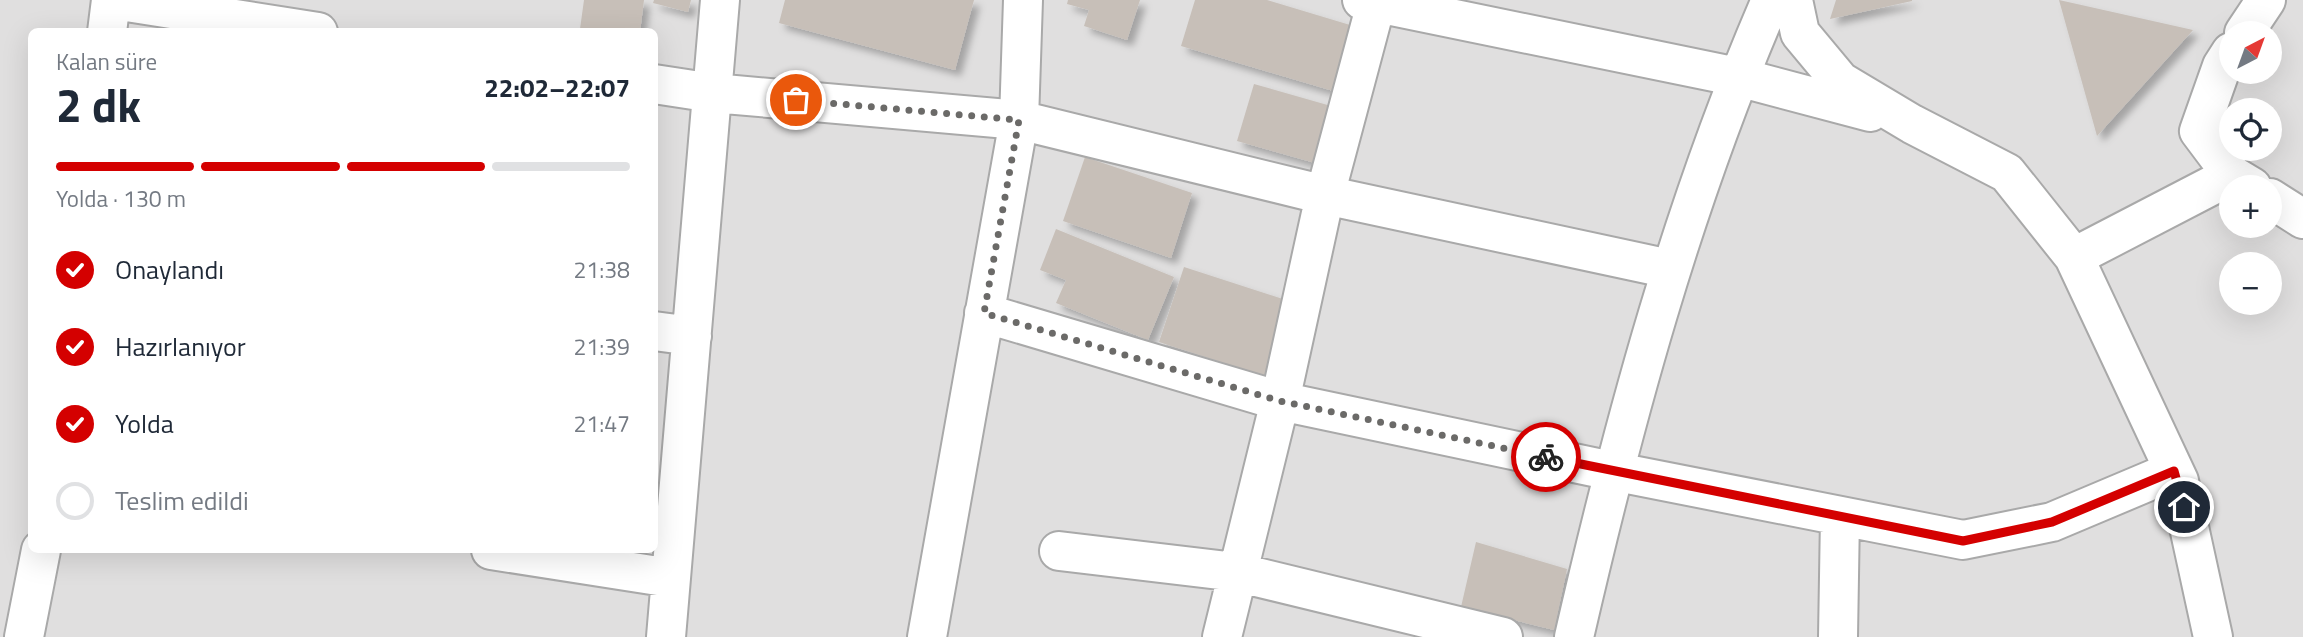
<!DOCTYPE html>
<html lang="tr">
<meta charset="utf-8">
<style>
body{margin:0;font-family:"Titillium Web",sans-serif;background:#f2f2f3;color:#1f2937;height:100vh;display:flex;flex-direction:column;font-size:26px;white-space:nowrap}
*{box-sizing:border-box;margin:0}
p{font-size:23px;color:#747a83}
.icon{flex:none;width:38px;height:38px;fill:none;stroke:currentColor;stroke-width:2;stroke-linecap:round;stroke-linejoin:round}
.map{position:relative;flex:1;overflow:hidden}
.drawer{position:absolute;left:28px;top:28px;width:630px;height:525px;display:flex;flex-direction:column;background:#fff;border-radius:10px;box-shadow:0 7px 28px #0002}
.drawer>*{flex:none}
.needle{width:46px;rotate:41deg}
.fabs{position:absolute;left:2219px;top:21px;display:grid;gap:14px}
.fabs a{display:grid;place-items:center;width:63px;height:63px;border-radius:50%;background:#fff;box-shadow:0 7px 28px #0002;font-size:35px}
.pin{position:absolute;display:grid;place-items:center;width:60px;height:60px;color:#fff;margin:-30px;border:4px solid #fff;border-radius:50%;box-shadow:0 2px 7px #0007}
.courier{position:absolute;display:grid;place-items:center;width:70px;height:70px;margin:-35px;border:5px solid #d40000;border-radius:50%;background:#fff;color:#222;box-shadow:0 2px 9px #0007}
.summary em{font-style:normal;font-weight:700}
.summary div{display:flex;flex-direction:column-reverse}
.summary{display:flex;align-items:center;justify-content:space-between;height:119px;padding:0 28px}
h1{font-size:46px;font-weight:700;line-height:52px}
.bar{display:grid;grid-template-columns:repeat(4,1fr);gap:10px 7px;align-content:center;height:84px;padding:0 28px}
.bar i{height:9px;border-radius:5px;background:#e0e1e3}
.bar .current{background:#d40000}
.bar p{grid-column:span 4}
ol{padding:0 28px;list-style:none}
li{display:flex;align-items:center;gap:21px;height:77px}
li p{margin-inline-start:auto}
li .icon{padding:7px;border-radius:50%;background:#d40000;color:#fff;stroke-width:4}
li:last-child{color:#747a83}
li i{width:38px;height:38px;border:4px solid #e0e1e3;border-radius:50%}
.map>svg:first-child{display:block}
</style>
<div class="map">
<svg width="2303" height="637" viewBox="0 0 2303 637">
<defs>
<filter id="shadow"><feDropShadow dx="6" dy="6" stdDeviation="3.5" flood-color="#0004"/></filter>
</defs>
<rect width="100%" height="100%" fill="#f2efe9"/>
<!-- residential -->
<path fill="#e0dfdf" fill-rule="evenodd" d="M0 0H2303V637H0ZM32 32H654V550H32ZM2231 33H2270V72H2231ZM2231 110H2270V149H2231ZM2231 187H2270V226H2231ZM2231 264H2270V303H2231Z"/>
<!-- building -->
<path fill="#c7bfb8" filter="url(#shadow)" d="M584 0H644L640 32 580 29Z
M654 0H691L688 12 653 3Z
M785 0H974L955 70 779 23Z
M1068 0H1140L1127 40 1084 26 1089 10 1067 4Z
M1195 0H1267L1360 28 1340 93 1181 46Z
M1836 0H1912V1L1830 19Z
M2059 0 2193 30 2097 136Z
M1254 84 1331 106 1315 163 1237 141Z
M1085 157 1192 193 1171 258 1063 221Z
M1056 229 1174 277 1148 340 1056 303 1066 280 1040 270Z
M1184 267 1289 301 1265 376 1159 342Z
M1476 542 1567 569 1554 630 1461 607Z"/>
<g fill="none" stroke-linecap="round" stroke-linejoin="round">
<!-- minor casing -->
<g stroke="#a9a9a9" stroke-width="42">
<path id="minor" d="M114 0 318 32
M1362 0 1738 77 1870 112
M1793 0 1800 33 1840 81 1912 124 2007 173 2074 257 2179 481 2213 637
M107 32 111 0
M2244 33 2266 0
M2231 52 2222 66 2199 131 2232 175 2252 187
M654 84 713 93 1019 120 1325 195 1670 269
M2270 198 2303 219
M2074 257 2232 175
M984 313 1280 401 1612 471 1963 540 2052 522 2173 471
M654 331 692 336
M491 550 671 578
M1059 551 1236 572 1503 637
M24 637 41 550
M666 637 720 0
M927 637 1019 120 1023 0
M1222 637 1280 401 1325 195 1377 0
M1574 637C1624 420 1682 205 1771 0
M1838 637 1840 516"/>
</g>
<!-- minor -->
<use href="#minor" stroke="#fff" stroke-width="38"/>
</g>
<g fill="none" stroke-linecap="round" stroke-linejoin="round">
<!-- done -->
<path stroke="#6b6a68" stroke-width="7" stroke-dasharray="0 12.6" d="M796 100 1019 120 984 313 1280 401 1546 457"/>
<!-- route -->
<path stroke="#d40000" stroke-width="9" d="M1546 457 1963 541 2052 522 2174 471 2184 507"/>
</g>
</svg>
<div class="fabs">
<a><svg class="needle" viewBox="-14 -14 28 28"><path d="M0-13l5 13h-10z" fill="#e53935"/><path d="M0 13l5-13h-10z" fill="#747a83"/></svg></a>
<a><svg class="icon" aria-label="locate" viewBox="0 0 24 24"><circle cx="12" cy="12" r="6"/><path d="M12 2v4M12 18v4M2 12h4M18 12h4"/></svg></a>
<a>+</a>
<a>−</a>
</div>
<div class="pin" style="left:796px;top:100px;background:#ea580c"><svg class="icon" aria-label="bag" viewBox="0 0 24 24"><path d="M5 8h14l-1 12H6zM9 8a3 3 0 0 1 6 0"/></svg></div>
<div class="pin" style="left:2184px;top:507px;background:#1f2937"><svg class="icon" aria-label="home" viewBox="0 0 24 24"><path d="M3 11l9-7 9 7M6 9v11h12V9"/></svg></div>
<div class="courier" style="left:1546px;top:457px"><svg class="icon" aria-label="bike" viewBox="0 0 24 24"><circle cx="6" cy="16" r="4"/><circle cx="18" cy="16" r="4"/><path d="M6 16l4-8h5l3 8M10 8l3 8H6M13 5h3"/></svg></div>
<section class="drawer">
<div class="summary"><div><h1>2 dk</h1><p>Kalan süre</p></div><em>22:02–22:07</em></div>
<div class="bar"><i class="current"></i><i class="current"></i><i class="current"></i><i></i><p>Yolda · 130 m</p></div>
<ol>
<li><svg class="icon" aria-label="check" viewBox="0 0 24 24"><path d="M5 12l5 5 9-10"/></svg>Onaylandı<p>21:38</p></li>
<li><svg class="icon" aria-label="check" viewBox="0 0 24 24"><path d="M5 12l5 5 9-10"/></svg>Hazırlanıyor<p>21:39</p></li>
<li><svg class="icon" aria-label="check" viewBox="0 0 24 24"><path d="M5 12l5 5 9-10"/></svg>Yolda<p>21:47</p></li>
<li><i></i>Teslim edildi</li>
</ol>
</section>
</div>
